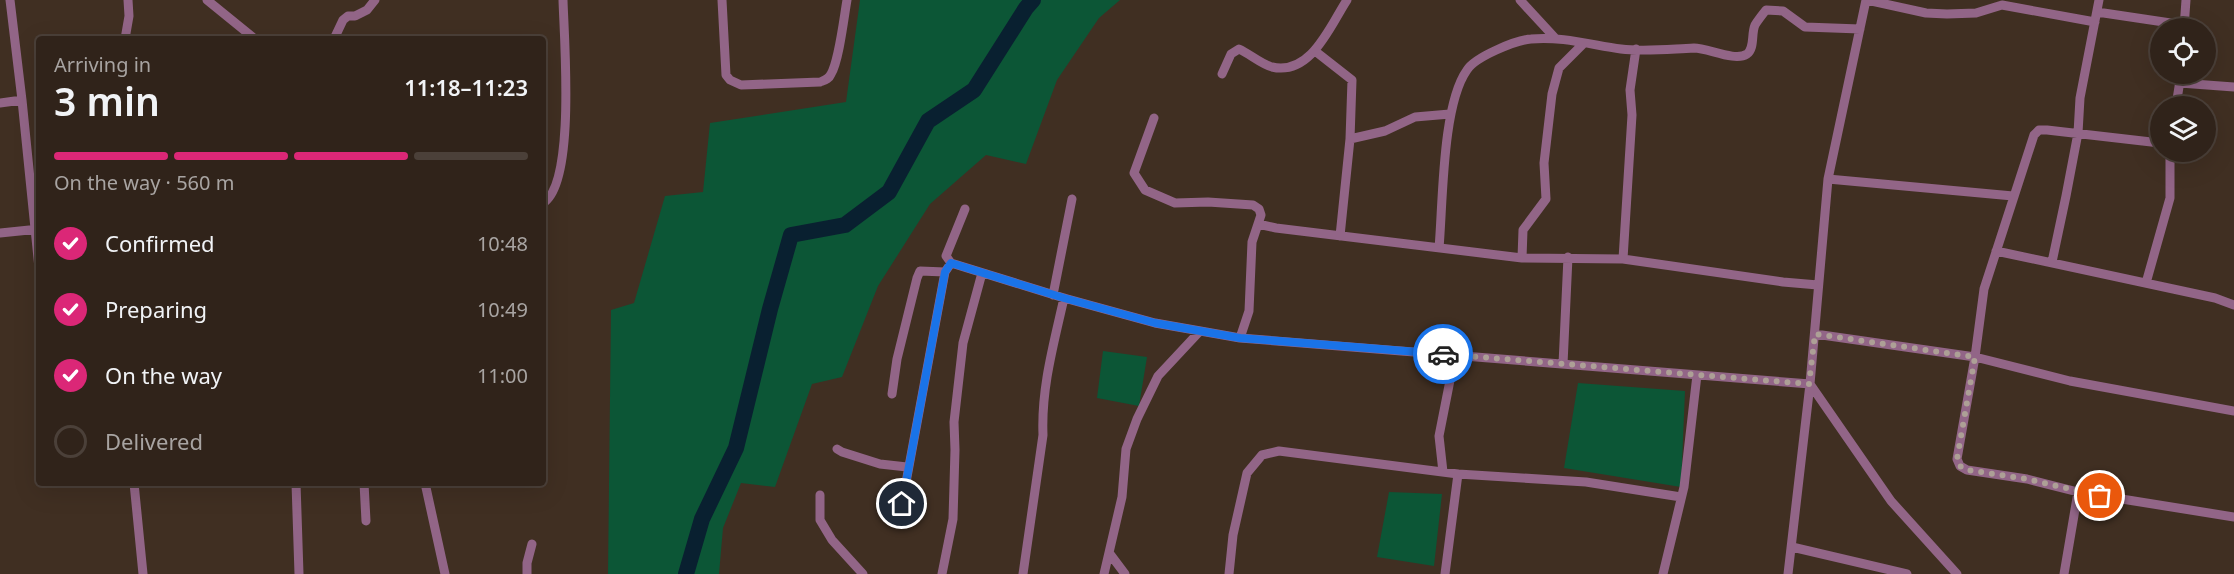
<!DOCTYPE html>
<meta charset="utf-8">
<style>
body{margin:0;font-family:"Noto Sans",sans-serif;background:#382b23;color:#f1f3f6;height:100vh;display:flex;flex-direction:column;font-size:22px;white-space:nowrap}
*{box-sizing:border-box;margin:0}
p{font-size:20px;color:#a8a4a2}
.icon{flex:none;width:33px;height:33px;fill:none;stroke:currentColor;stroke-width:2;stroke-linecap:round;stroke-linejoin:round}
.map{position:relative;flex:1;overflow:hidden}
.details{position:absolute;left:36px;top:36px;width:510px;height:450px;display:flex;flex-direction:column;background:#30231a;border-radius:6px;box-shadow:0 6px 24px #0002,0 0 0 2px #4b4039}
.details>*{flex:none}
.buttons{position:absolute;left:2150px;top:18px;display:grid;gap:12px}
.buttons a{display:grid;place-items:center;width:66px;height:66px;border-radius:50%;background:#30231a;box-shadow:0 6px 24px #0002,0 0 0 2px #4b4039;font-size:30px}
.pin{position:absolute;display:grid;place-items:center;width:51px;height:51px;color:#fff;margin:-26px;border:3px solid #fff;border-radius:50%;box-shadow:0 2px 6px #0007}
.courier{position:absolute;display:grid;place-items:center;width:60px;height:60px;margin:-30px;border:4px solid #1a73e8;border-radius:50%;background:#fff;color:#222;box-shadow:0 2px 8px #0007}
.summary em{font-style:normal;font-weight:600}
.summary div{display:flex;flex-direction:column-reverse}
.summary{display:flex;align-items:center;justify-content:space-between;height:102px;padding:0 18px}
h1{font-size:39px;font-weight:600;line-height:45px}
.bar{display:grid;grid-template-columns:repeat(4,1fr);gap:9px 6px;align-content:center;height:72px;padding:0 18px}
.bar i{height:8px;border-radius:4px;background:#4b4039}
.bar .on{background:#db2777}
.bar p{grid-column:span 4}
ol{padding:0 18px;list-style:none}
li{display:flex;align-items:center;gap:18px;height:66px}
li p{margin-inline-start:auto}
li .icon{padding:6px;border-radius:50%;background:#db2777;color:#fff;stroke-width:4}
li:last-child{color:#a8a4a2}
li i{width:33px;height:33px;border:3px solid #4b4039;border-radius:50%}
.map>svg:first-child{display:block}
</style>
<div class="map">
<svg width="2234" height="574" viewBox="0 0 2234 574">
<rect width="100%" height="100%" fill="#402f22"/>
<!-- green -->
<path fill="#0c5636" d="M860 0H1120L1099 18 1057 80 1026 164 986 155 930 204 878 286 842 377 812 384 775 487 741 483 723 528 719 574H608L611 310 634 303 665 196 703 192 710 123 846 102Z
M1103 351 1147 357 1139 406 1097 398Z
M1578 383 1685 391 1681 487 1564 468Z
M1389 492 1442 494 1434 566 1377 557Z"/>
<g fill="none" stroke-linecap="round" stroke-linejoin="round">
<!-- river -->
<path stroke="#092030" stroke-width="16" d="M686 574 702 519 736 448 770 309 791 235 845 225 889 192 928 121 974 90 1026 8 1033 0"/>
<!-- street -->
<path stroke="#926587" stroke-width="9" d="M207 0 255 39
M722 0 726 75 730 80 741 85 820 82C825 80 829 79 831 74 839 61 844 17 847 0
M1520 0 1556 39
M1867 0 1926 13 1947 14 1976 13 2002 5 2095 22
M2097 12 2184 25
M2184 28 2186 0
M125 39 129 16 128 0
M334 39 343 20 348 16H355L367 10 375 0
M1315 51 1352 80 1350 139
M1222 74 1231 54 1239 49C1250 54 1261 64 1272 67 1311 76 1330 26 1347 0
M2180 83 2234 87
M22 100 39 268
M0 103 22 100 10 0
M2176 106 2181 74
M1154 118 1134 173 1145 190 1175 203 1208 202 1253 205 1259 209 1261 215 1252 242 1249 311 1240 338
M2160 143 2047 130H2039L2034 135 1984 289 1975 357 1957 459 1960 466 1967 470 2027 479 2078 492 2234 517
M1828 179 2013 196
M543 203C576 184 564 38 563 0
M965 209 946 256 951 263 1064 298 1155 323 1240 338 1810 384 1828 179 1866 0
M1258 224 1276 228 1522 258 1623 259 1783 282 1818 285
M0 233 39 229
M1340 236 1350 139 1385 131 1415 117 1450 114
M1439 248C1443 203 1442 105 1467 70 1475 57 1516 40 1531 39 1561 36 1592 45 1621 49 1644 52 1670 49 1694 48 1708 48 1735 62 1747 54 1755 48 1751 34 1755 25 1758 20 1762 15 1766 10L1783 11 1805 27 1860 29
M1996 251 2215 298 2234 305
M1522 258 1523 230 1546 199 1544 163 1552 94 1559 68 1584 43
M1623 259 1632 115 1630 90 1636 49
M2052 262 2066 196 2078 133 2080 98 2099 0
M2146 283 2170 198V152
M1053 295 1072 199
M1815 334 1975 357 2070 381 2234 411
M1563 364 1568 257
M1810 384 1891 501 1957 574
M892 394 897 359 917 278 920 271 945 272
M837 449 842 452 880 464 907 467
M1443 472 1439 436 1455 355
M134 483 143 574
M296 483 299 574
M364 483 366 521
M425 483 445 574
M820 495V520L832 540 863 574
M902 504 945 272 951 263
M1792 547 1907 574
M1110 554 1125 574
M527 574V563L532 544
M942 574 953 519 955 450 954 422 963 343 982 273
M1023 574 1043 435C1041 388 1054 343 1064 298
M1104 574 1122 497 1126 449 1137 419 1158 376 1200 331
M1229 574 1233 535 1247 473 1262 455 1279 451 1458 474 1586 482 1681 497
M1445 574 1458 474
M1663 574 1684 487 1697 375
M1788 574 1810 384
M2064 574 2078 492"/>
</g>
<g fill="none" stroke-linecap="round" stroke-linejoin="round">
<!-- done -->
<path stroke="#ada096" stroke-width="6" stroke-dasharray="0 10.8" d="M1443 354 1809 384 1815 334 1975 357 1957 459 1960 466 1967 470 2027 479 2100 496"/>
<!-- route -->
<path stroke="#1a73e8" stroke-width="8" d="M902 504 945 272 951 263 1064 298 1155 323 1240 338 1443 354"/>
</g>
</svg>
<div class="buttons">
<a><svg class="icon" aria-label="locate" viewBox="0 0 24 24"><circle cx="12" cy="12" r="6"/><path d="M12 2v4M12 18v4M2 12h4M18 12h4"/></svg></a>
<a><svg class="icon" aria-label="layers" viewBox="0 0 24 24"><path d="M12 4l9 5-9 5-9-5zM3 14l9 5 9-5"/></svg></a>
</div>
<div class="pin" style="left:2100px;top:496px;background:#ea580c"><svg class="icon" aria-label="bag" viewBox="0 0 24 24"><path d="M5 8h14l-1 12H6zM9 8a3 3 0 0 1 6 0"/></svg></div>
<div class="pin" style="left:902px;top:504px;background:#1f2937"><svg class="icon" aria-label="home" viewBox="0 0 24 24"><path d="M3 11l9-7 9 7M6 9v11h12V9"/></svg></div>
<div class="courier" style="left:1443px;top:354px"><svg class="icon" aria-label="car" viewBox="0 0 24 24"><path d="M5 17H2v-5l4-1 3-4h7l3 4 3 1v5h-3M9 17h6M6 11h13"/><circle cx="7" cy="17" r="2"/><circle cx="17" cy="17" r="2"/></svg></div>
<section class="details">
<div class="summary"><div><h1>3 min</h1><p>Arriving in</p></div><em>11:18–11:23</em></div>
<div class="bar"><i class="on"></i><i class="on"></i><i class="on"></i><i></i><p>On the way · 560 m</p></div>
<ol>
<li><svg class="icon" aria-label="check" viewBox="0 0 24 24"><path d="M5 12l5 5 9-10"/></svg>Confirmed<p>10:48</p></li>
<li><svg class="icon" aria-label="check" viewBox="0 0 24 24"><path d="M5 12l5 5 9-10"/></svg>Preparing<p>10:49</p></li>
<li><svg class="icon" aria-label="check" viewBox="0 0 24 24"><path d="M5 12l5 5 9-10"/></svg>On the way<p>11:00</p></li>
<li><i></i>Delivered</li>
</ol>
</section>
</div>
